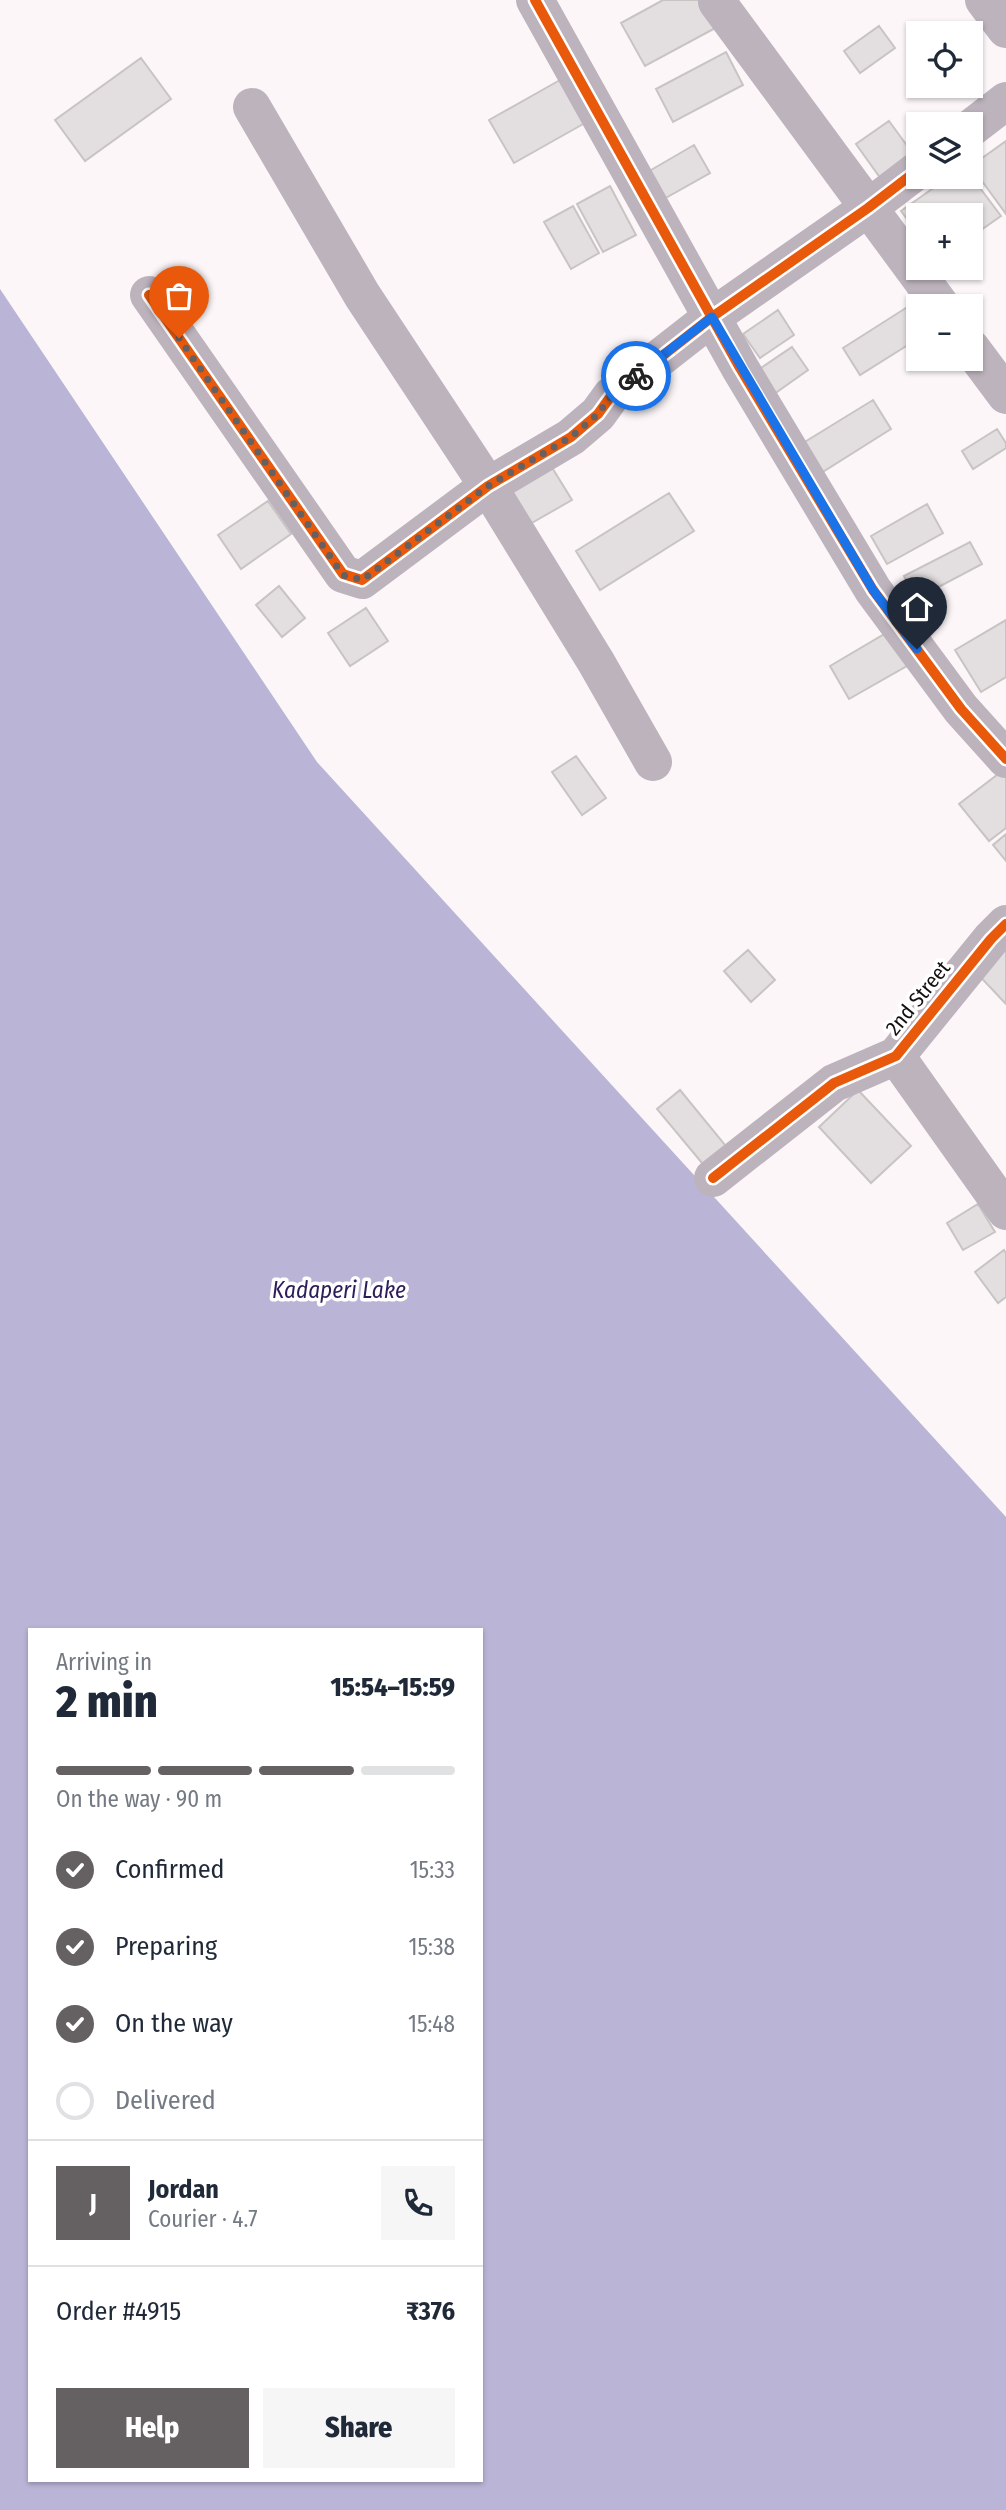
<!DOCTYPE html>
<meta charset="utf-8">
<style>
body{margin:0;font-family:"Fira Sans Condensed",sans-serif;background:#f6f6f7;color:#1f2937;height:100vh;display:flex;flex-direction:column;font-size:26px;white-space:nowrap}
*{box-sizing:border-box;margin:0}
p{font-size:23px;color:#747a83}
.icon{flex:none;width:38px;height:38px;fill:none;stroke:currentColor;stroke-width:2;stroke-linecap:round;stroke-linejoin:round}
.map{position:relative;flex:1;overflow:hidden}
.panel{position:absolute;left:28px;top:1628px;width:455px;height:854px;display:flex;flex-direction:column;background:#fff;border-radius:0px;box-shadow:0 2px 5px #0004}
.panel>*{flex:none}
.tools{position:absolute;left:906px;top:21px;display:grid;gap:14px}
.tools a{display:grid;place-items:center;width:77px;height:77px;border-radius:0px;background:#fff;box-shadow:0 2px 5px #0004;font-size:35px}
.pin{position:absolute;display:grid;place-items:center;width:60px;height:60px;color:#fff;margin:-72px -30px;border-radius:50% 50% 50% 0;rotate:-45deg;box-shadow:0 0 7px #0007}
.pin .icon{rotate:45deg}
.courier{position:absolute;display:grid;place-items:center;width:70px;height:70px;margin:-35px;border:5px solid #1a73e8;border-radius:50%;background:#fff;color:#222;box-shadow:0 2px 9px #0007}
.summary em{font-style:normal;font-weight:800}
.summary div{display:flex;flex-direction:column-reverse}
.summary{display:flex;align-items:center;justify-content:space-between;height:119px;padding:0 28px}
h1{font-size:46px;font-weight:800;line-height:52px}
.bar{display:grid;grid-template-columns:repeat(4,1fr);gap:10px 7px;align-content:center;height:84px;padding:0 28px}
.bar i{height:9px;border-radius:5px;background:#e0e1e3}
.bar .on{background:#656062}
.bar p{grid-column:span 4}
.line{display:flex;align-items:center;gap:18px;padding:0 28px;border-top:2px solid #e0e1e3}
.line div{flex:1}
.round{display:grid;place-items:center;flex:none;width:74px;height:74px;border-radius:0px;background:#f6f6f7}
ol{padding:0 28px;list-style:none}
li{display:flex;align-items:center;gap:21px;height:77px}
li p{margin-inline-start:auto}
li .icon{padding:7px;border-radius:50%;background:#656062;color:#fff;stroke-width:4}
li:last-child{color:#747a83}
li i{width:38px;height:38px;border:4px solid #e0e1e3;border-radius:50%}
.cta{display:flex;gap:14px;margin-top:auto;padding:14px 28px}
.cta a{flex:1;height:80px;border-radius:0px;background:#656062;color:#fff;font-size:28px;font-weight:800;line-height:80px;text-align:center}
.cta a+a{background:#f6f6f7;color:#1f2937}
.map>svg:first-child{display:block}
</style>
<div class="map">
<svg width="1006" height="2510" viewBox="0 0 1006 2510">
<rect width="100%" height="100%" fill="#fcf6f8"/>
<!-- water -->
<path fill="#bab4d7" fill-rule="evenodd" d="M0 289 317 762 1006 1517V2510H0ZM30 1629H481V2480H30Z"/>
<!-- building -->
<path fill="#e3dedf" stroke="#c9c4c4" stroke-width="2" d="M663 0H704L719 26 645 66 621 23Z
M879 26 895 48 860 73 844 51Z
M726 52 743 85 673 122 656 89Z
M141 58 171 99 85 161 55 120Z
M560 80 585 123 514 163 489 120Z
M889 121 919 162 886 186 856 144Z
M1006 141V214L971 166Z
M694 145 710 173 655 204 639 177Z
M971 176 1001 216 971 237V215H919V235L901 211 949 177Z
M610 186 636 235 603 252 577 204Z
M573 206 599 253 571 269 544 222Z
M909 306 919 321V338L860 375 843 348Z
M778 310 794 335 760 358 743 334Z
M792 347 808 370 774 394 758 370Z
M873 400 891 429 821 473 803 443Z
M997 429 1006 443V448L973 469 962 451Z
M548 461 572 500 530 524 506 485Z
M669 493 694 531 600 590 576 551Z
M268 501 291 534 241 569 218 535Z
M927 504 943 533 887 564 871 536Z
M970 542 982 564 916 599 904 576Z
M279 586 305 618 282 637 256 605Z
M366 608 388 641 350 666 328 633Z
M1006 620V677L981 692 955 650Z
M893 629 912 663 849 699 830 666Z
M576 756 606 798 582 815 552 772Z
M1006 768V828L989 841 959 804Z
M1006 834V861L993 845Z
M1006 936V1004L972 968Z
M748 950 775 980 751 1002 724 971Z
M680 1090 730 1151 707 1169 657 1109Z
M858 1090 911 1146 871 1183 819 1127Z
M978 1204 995 1232 963 1250 947 1223Z
M1004 1250 1006 1253V1297L998 1303 975 1272Z"/>
<g fill="none" stroke-linecap="round" stroke-linejoin="round">
<!-- minor -->
<path stroke="#bdb3bd" stroke-width="38" d="M535 0 740 368 873 590 961 709 1006 759
M984 0 1006 29
M717 2 941 306
M252 107 362 295 488 486 596 662 653 762
M971 128 1006 101
M149 295 343 574 362 580 488 486 571 437 598 414 611 396 712 317 868 208 919 169
M971 348 1006 395
M896 1056 1006 1211
M713 1178 834 1083 896 1056 991 939 1006 924"/>
<!-- cycleway casing -->
<g stroke="#fff" stroke-width="15">
<path id="cycleway" d="M535 0 740 368 873 590 961 709 1006 759
M149 295 343 574 362 580 488 486 571 437 598 414 611 396 712 317 868 208 919 169
M713 1178 834 1083 896 1056 991 939 1006 924"/>
</g>
<!-- cycleway -->
<use href="#cycleway" stroke="#e8590c" stroke-width="10"/>
</g>
<g fill="none" stroke-linecap="round" stroke-linejoin="round">
<!-- done -->
<path stroke="#656062" stroke-width="7" stroke-dasharray="0 12.6" d="M179 338 343 575 362 580 488 486 571 437 598 414 611 396 636 376"/>
<!-- route -->
<path stroke="#1a73e8" stroke-width="9" d="M636 376 712 317 873 590 917 649"/>
</g>
<g text-anchor="middle" dominant-baseline="central" stroke-width="7" stroke-linejoin="round" paint-order="stroke">
<!-- street labels -->
<g font-size="21" fill="#130f11" stroke="#fff">
<text transform="translate(918 998) rotate(-51)">2nd Street</text>
</g>
<!-- water labels -->
<g font-size="23" font-style="italic" fill="#2d1d58" stroke="#fff">
<text x="339" y="1290">Kadaperi Lake</text>
</g>
</g>
</svg>
<div class="tools">
<a><svg class="icon" aria-label="locate" viewBox="0 0 24 24"><circle cx="12" cy="12" r="6"/><path d="M12 2v4M12 18v4M2 12h4M18 12h4"/></svg></a>
<a><svg class="icon" aria-label="layers" viewBox="0 0 24 24"><path d="M12 4l9 5-9 5-9-5zM3 14l9 5 9-5"/></svg></a>
<a>+</a>
<a>−</a>
</div>
<div class="pin" style="left:179px;top:338px;background:#ea580c"><svg class="icon" aria-label="bag" viewBox="0 0 24 24"><path d="M5 8h14l-1 12H6zM9 8a3 3 0 0 1 6 0"/></svg></div>
<div class="pin" style="left:917px;top:649px;background:#1f2937"><svg class="icon" aria-label="home" viewBox="0 0 24 24"><path d="M3 11l9-7 9 7M6 9v11h12V9"/></svg></div>
<div class="courier" style="left:636px;top:376px"><svg class="icon" aria-label="bike" viewBox="0 0 24 24"><circle cx="6" cy="16" r="4"/><circle cx="18" cy="16" r="4"/><path d="M6 16l4-8h5l3 8M10 8l3 8H6M13 5h3"/></svg></div>
<section class="panel">
<div class="summary"><div><h1>2 min</h1><p>Arriving in</p></div><em>15:54–15:59</em></div>
<div class="bar"><i class="on"></i><i class="on"></i><i class="on"></i><i></i><p>On the way · 90 m</p></div>
<ol>
<li><svg class="icon" aria-label="check" viewBox="0 0 24 24"><path d="M5 12l5 5 9-10"/></svg>Confirmed<p>15:33</p></li>
<li><svg class="icon" aria-label="check" viewBox="0 0 24 24"><path d="M5 12l5 5 9-10"/></svg>Preparing<p>15:38</p></li>
<li><svg class="icon" aria-label="check" viewBox="0 0 24 24"><path d="M5 12l5 5 9-10"/></svg>On the way<p>15:48</p></li>
<li><i></i>Delivered</li>
</ol>
<div class="line" style="height:126px"><b class="round" style="background:#656062;color:#fff">J</b><div><b>Jordan</b><p>Courier · 4.7</p></div><a class="round"><svg class="icon" aria-label="phone" viewBox="0 0 24 24"><path d="M5 4h4l2 5-3 2q2 4 5 5l2-3 5 2v4C11 20 4 13 5 4z"/></svg></a></div>
<div class="line" style="height:91px"><div>Order #4915</div><b>₹376</b></div>
<div class="cta"><a>Help</a><a>Share</a></div>
</section>
</div>
